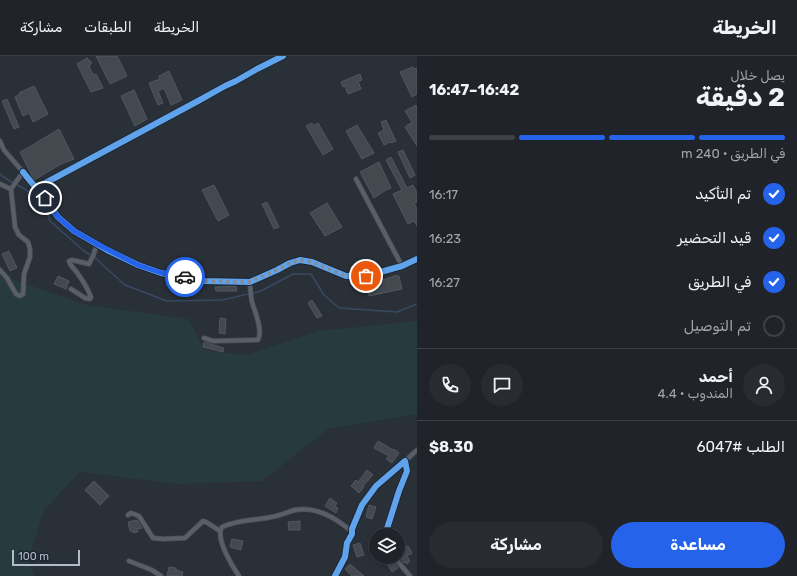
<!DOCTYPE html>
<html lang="ar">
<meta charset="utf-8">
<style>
body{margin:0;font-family:Rubik,Vazirmatn,sans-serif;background:#282c32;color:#f1f3f6;direction:rtl;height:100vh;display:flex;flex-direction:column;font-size:15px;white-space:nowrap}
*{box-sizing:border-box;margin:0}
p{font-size:13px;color:#a2a4a8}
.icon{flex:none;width:22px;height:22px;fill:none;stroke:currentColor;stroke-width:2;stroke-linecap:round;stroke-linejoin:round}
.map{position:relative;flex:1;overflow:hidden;direction:ltr}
.sheet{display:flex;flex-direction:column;background:#20242a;width:380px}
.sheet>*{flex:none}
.controls{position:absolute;left:369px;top:472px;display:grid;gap:8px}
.controls a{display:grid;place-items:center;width:36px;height:36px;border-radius:50%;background:#20242a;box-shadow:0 2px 6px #0003,0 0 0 1px #3d4147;font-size:20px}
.scale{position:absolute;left:12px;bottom:10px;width:68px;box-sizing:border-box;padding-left:4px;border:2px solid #b4bcc9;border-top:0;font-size:11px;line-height:14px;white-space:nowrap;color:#b4bcc9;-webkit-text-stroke:3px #1d2633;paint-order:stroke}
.pin{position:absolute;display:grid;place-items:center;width:34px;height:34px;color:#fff;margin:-17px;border:2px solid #fff;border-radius:50%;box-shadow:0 1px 4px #0007}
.courier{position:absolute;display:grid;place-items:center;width:40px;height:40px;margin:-20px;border:3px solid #2563eb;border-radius:50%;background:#fff;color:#222;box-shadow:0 1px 5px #0007}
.summary em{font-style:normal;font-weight:700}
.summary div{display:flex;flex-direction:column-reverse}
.summary{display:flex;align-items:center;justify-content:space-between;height:68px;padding:0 12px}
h1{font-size:26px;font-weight:700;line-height:30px}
.bar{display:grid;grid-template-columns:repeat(4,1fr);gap:6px 4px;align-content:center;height:48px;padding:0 12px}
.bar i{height:5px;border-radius:3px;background:#3d4147}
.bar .current{background:#2563eb}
.bar p{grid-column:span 4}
.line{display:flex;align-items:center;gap:10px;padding:0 12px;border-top:1px solid #3d4147}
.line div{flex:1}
.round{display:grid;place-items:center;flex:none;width:42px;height:42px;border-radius:21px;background:#282c32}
ol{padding:0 12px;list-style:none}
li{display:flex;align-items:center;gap:12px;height:44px}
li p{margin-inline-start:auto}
li .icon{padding:4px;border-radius:50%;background:#2563eb;color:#fff;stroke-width:4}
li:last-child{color:#a2a4a8}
li i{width:22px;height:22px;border:2px solid #3d4147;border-radius:50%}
.action{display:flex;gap:8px;margin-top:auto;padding:8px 12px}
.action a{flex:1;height:46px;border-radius:24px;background:#2563eb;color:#fff;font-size:16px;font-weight:700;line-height:46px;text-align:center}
.action a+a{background:#282c32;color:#f1f3f6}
header{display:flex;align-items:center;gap:24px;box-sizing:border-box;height:56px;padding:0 20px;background:#20242a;border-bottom:1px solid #3d4147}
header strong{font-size:19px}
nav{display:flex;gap:22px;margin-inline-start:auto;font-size:14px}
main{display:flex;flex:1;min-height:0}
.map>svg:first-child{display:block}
</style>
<header>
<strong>الخريطة</strong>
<nav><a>الخريطة</a><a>الطبقات</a><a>مشاركة</a></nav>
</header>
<main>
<section class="sheet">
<div class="summary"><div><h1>2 دقيقة</h1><p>يصل خلال</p></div><em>16:42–16:47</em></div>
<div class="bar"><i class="current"></i><i class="current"></i><i class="current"></i><i></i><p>في الطريق · 240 m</p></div>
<ol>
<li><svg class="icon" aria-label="check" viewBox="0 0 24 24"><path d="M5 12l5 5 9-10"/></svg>تم التأكيد<p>16:17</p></li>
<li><svg class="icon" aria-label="check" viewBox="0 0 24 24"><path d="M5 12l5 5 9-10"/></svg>قيد التحضير<p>16:23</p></li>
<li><svg class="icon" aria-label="check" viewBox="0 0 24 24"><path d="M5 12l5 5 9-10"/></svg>في الطريق<p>16:27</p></li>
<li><i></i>تم التوصيل</li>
</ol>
<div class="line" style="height:72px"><a class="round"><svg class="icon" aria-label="person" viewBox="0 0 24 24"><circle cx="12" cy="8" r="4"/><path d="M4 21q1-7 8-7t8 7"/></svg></a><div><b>أحمد</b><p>المندوب · 4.4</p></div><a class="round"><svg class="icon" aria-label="chat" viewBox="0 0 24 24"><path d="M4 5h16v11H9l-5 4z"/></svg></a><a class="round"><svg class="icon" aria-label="phone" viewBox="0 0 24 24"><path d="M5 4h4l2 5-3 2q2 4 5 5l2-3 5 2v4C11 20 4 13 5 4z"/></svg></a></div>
<div class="line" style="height:52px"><div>الطلب #6047</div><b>$8.30</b></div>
<div class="action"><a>مساعدة</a><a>مشاركة</a></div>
</section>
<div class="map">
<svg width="417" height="520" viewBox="0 0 417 520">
<rect width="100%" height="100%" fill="#2a3038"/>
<!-- green -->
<path fill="#273a3e" d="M0 219 87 249 188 263 205 294 246 299 318 275 417 265V358L328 373 262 425 177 428 80 416 44 454 28 504 34 520H0Z"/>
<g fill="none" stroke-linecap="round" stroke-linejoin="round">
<!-- stream -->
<path stroke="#384963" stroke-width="1.5" d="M0 117 2 120 13 127
M16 128 28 135 45 152 50 165 84 195 92 200
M94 201 125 229 167 245 223 244 248 238
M253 237 261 235 293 218H311L324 239 339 252 397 256 417 248"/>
</g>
<!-- building -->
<path fill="#444950" stroke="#52575f" d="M96 0H117L127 20 110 28Z
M87 2 92 7 89 10 93 19 96 18 103 32 91 36 77 8Z
M413 11 414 13 417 12V38L412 41 400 16Z
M169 15 182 44 171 49 164 32 158 35 163 47 158 49 149 27 160 23 159 20Z
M360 18 362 24 358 25 361 33 348 38 345 30 343 31 341 26Z
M34 30 48 58 33 66 29 57 23 60 15 41 20 38 19 37Z
M134 34 147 63 135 70 121 40Z
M7 43 19 71 14 73 2 45Z
M416 49 417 51V90L405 71 412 66 405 55Z
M386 64 396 85 391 87 390 86 384 89 378 77 384 74 381 66Z
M312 67 313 70 318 67 333 93 323 99 306 70Z
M357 69 374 97 362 103 346 75Z
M59 73 74 103 61 108 34 124 20 96 31 90Z
M403 94 415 119 410 122 398 96Z
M391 101 407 132 413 129 417 137V146L414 147 417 153V170L414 165 408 168 393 138 402 134 386 104Z
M379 106 391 132 386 134 374 142 360 116Z
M214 129 229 159 218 165 202 134Z
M267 146 279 171 274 173 262 148Z
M327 147 342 171 325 180 310 157Z
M9 195 17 212 10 215 2 198Z
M397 219 398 221 399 220 402 233 369 240 368 234 373 233 371 228Z
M58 220 69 225 66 233 54 228Z
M236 230 237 235H216L215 231Z
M312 244 322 260 317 262 308 247Z
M220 262 226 263 225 278 219 277Z
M204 286 224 292 223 296 203 291Z
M378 385 393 394 394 393 399 397 392 407 386 403 389 400 374 392Z
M367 414 373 419 363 430 364 431 359 437 351 430 356 424 358 426Z
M94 425 109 440 100 449 85 434Z
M330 442 337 447 335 450 338 452 336 457 325 450Z
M369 449 376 451 372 463 366 461Z
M137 464 142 472 137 473 138 476 133 477V475H130L128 466Z
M300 465V474H289L288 466Z
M232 483 243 485 241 494 230 491Z
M360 487 364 499 357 501 353 489Z
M408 490 412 497 407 500 410 505 407 508 405 506 404 507 401 503 404 501 401 494Z
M390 501 398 512 392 516 385 504Z
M350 508 364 520H352L345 513Z
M169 511 176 512V514L183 516 182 520H167Z"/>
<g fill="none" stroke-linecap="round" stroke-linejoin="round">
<!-- street casing -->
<g stroke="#484c53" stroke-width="5.5">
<path id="street" d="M0 85 4 94 23 116 11 133 15 171 19 179 28 186 30 193V201L24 218 23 238 20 240 16 238 7 222 0 214
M23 116 45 143 58 161 74 175 107 194 138 209 161 217 204 225 250 226 277 214 290 207 300 204 312 206 346 220H366L402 210 417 203
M356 123 402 210
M0 128 11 133
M36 132 198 45 225 30 236 25 257 13 283 0
M71 233 85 242 90 243 91 241C88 233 83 225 78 218 75 213 70 210 69 205L72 204 89 208 93 200 97 188
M204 282 213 285 258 284C263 274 255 256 252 246 251 240 250 233 250 226
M405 405 417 394
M128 459 131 457 139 460 153 482 163 483 185 482 201 467 203 465 206 466 220 475
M394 501 410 520
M129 505 152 514 161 520
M239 520C232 510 215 482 222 471 240 463 253 465 271 461 279 460 287 456 295 454 316 450 336 462 351 475
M335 520 345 501 347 487 352 478V473L362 449 376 430 405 405 407 415 399 435 385 479"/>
</g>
<!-- street -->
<use href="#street" stroke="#5a5e66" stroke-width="4"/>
<!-- cycleway casing -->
<g stroke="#1d2633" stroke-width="8">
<path id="cycleway" d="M23 116 45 143 58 161 74 175 107 194 138 209 161 217 204 225 250 226 277 214 290 207 300 204 312 206 346 220H366L402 210 417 203
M36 132 198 45 225 30 236 25 257 13 283 0
M335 520 345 501 347 487 352 478V473L362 449 376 430 405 405 407 415 399 435 385 479"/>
</g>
<!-- cycleway -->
<use href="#cycleway" stroke="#60a3ed" stroke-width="6"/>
</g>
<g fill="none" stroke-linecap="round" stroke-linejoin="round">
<!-- done -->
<path stroke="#848b96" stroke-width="4" stroke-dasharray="0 7.2" d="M185 221 204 225 250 226 277 214 290 207 300 204 312 206 346 220H366"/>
<!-- route -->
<path stroke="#2563eb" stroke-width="5" d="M45 142 58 161 74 175 97 188 138 209 162 217 185 221"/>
</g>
</svg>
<div class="controls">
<a><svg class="icon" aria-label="layers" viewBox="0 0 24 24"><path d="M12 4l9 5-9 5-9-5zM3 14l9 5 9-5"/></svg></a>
</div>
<div class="scale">100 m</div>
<div class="pin" style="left:366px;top:220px;background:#ea580c"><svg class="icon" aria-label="bag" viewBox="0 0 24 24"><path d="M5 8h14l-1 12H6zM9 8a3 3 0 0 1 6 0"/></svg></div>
<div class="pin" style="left:45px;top:142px;background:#1f2937"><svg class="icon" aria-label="home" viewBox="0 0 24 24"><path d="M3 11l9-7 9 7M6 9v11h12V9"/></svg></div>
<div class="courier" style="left:185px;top:221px"><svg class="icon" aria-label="car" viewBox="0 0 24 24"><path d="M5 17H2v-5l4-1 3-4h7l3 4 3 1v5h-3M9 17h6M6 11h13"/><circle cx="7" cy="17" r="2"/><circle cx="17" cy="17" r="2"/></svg></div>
</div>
</main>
